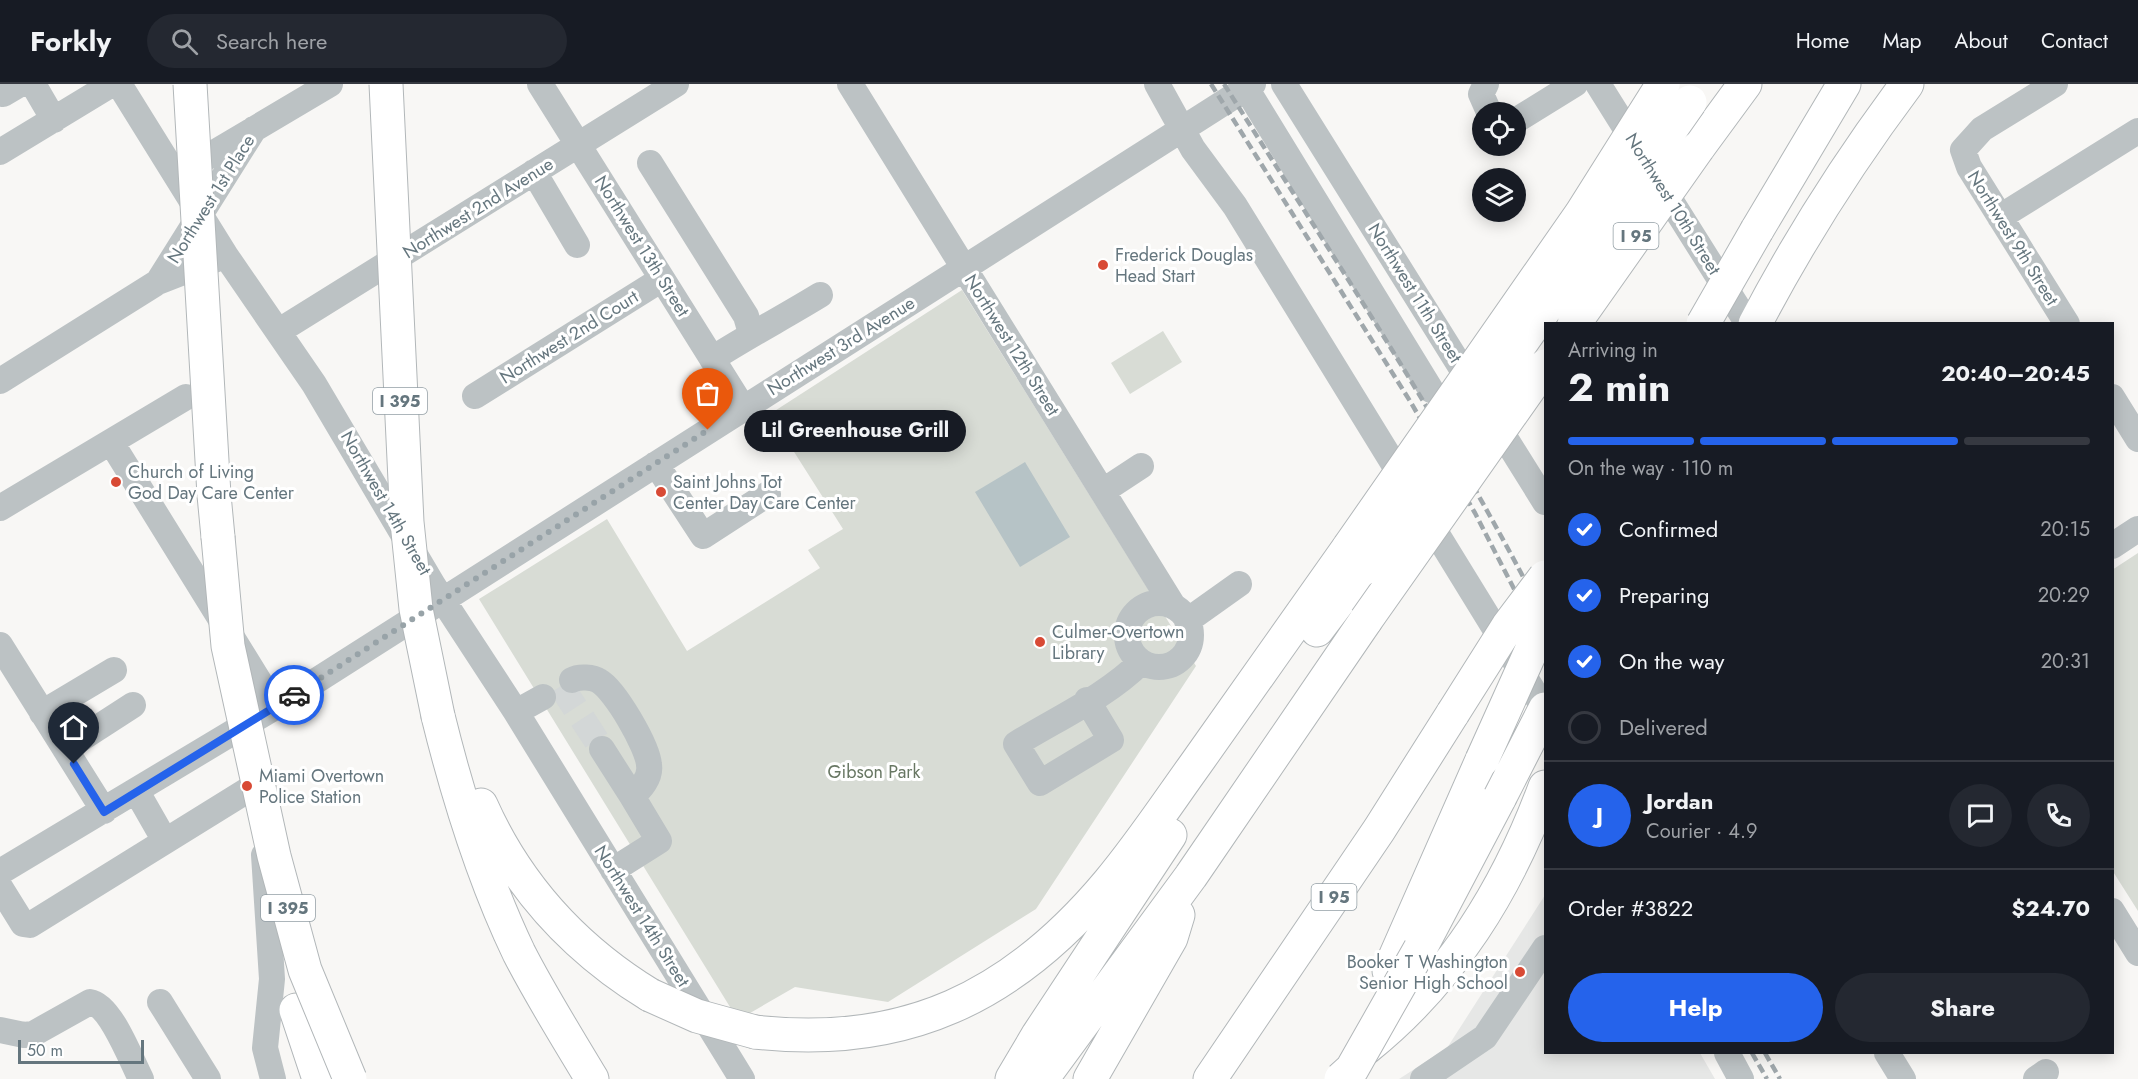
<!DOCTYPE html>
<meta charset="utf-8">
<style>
body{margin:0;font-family:Jost,sans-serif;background:#242831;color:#f1f3f6;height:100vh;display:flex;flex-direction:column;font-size:22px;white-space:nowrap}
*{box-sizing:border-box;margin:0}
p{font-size:20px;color:#9ea1a6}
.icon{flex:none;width:33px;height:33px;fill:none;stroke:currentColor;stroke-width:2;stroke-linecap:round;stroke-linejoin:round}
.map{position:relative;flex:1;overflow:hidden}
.sheet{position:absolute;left:1544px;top:238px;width:570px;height:732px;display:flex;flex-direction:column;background:#171b24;border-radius:0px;box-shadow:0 3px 15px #0003}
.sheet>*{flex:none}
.buttons{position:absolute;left:1472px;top:18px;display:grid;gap:12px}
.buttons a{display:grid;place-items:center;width:54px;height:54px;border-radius:50%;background:#171b24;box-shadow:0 3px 15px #0003;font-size:30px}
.scale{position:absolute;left:18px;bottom:15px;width:126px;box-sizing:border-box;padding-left:6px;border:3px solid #65767e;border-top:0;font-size:16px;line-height:21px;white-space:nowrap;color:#65767e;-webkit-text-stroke:4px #fff;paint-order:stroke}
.pin{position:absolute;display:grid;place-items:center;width:51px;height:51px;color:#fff;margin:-62px -26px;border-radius:50% 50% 50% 0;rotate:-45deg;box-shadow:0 0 6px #0007}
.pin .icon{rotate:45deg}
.courier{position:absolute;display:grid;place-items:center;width:60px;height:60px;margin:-30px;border:4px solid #2563eb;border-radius:50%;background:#fff;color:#222;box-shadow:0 2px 8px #0007}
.bubble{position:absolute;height:42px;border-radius:21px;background:#171b24;box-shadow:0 3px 15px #0003;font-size:20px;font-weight:700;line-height:42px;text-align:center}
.overview em{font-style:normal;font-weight:700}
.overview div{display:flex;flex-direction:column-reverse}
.overview{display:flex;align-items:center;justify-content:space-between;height:102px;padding:0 24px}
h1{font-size:39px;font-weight:700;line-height:45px}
.bar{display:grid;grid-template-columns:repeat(4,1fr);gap:9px 6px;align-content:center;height:72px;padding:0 24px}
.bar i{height:8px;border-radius:4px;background:#363941}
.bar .current{background:#2563eb}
.bar p{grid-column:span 4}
.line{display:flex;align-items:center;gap:15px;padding:0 24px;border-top:2px solid #363941}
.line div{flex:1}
.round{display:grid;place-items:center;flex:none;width:63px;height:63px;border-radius:32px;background:#242831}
ol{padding:0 24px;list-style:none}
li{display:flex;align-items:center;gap:18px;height:66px}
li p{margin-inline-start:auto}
li .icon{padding:6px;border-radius:50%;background:#2563eb;color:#fff;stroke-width:4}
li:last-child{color:#9ea1a6}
li i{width:33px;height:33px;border:3px solid #363941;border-radius:50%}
.action{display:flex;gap:12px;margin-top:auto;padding:12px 24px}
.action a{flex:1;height:69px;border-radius:36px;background:#2563eb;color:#fff;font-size:24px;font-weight:700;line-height:69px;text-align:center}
.action a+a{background:#242831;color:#f1f3f6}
header{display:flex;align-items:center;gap:36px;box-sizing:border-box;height:84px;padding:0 30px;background:#171b24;border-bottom:2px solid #363941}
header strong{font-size:28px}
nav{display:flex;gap:33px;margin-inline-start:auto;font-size:21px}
.search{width:420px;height:54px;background:#242831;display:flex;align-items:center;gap:15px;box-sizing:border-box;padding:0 21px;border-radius:33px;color:#9ea1a6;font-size:22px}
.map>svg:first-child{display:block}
</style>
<header>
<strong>Forkly</strong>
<div class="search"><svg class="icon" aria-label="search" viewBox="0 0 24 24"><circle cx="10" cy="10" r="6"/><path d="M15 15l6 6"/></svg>Search here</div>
<nav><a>Home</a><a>Map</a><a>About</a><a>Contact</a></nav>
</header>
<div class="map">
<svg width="2138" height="995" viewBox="0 0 2138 995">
<rect width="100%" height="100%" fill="#f8f7f5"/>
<!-- built -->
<path fill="#e6e7e6" d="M1545 811V969H1700L1715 995H1399L1447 964Z"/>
<!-- green -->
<path fill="#d8dcd5" d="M962 206 1196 582 1036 825 888 918 795 903 738 936 479 515 607 435 687 567 820 484 808 466 843 445 770 330Z
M1163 247 1182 278 1130 310 1111 279Z
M2138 469V827L2112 786V486Z"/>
<!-- water -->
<path fill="#b6c3c6" d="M1025 378 1070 453 1020 483 975 408Z"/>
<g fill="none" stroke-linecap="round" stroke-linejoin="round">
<!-- minor-tunnel -->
<path stroke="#d3d7d7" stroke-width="26" stroke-dasharray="26 13" stroke-linecap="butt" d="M561 602 602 665"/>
<!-- highway casing -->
<g stroke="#b2b7b9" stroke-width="35">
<path id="highway" d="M1698 64 1745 0
M1757 146 1844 0
M1755 240C1799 156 1850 76 1907 0
M214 411 218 453
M1317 546 1363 485
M438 632C458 713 483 794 519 869 541 912 567 953 592 995
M481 721C517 802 575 865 650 911
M1421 863 1500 713
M1389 887 1482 676
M296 926 319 995
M755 948C905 965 1013 913 1109 798 1140 761 1167 720 1195 681 1246 608 1298 536 1349 463
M1366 964C1452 895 1507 805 1545 703
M1012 995 1038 951 1170 751
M1042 995 1191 792 1366 536
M1090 995 1171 854 1178 831
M1210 995 1379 746 1453 629"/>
</g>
<!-- minor -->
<path stroke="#bcc2c4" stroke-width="26" d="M33 0 54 36
M119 0 226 172 314 300 433 501 516 628 742 995
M540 0 743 324
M850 0 1174 523
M1157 0 1193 65 1235 122 1545 626
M1284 0 1545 418
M1486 0 1481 10 1489 28
M1598 0 1638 64
M2055 0 1982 45 1963 66 1969 83 2067 240
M1246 4 1431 306
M3 10 20 0
M1515 37 1575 0
M0 68 112 0
M650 79 746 232 751 249
M182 88 330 0
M534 88 577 161
M1657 95 1748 240
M2000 133 2138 47
M158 198 254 45
M279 247 676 0
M712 275C748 252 784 233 820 211
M0 297 158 198 217 175
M475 312 662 195
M2112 313 2138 355
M111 358 275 623
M656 380 703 452 768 410
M1103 407 1141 382
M0 424 186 313
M2112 462 2138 445
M1127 551a32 32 0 1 1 64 0a32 32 0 1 1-64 0Z
M1187 537 1239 500
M0 561 104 727
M572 596C579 592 593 593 599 597 615 606 648 663 649 681 651 693 641 705 632 712L659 757 613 786
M1087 616 1111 656 1040 699 1016 660C1058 634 1107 612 1141 578
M516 628 543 613
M42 629 114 586
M65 665 133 621
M602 665 632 712
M137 708 165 757
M264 771 272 895 265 964 273 995
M0 788 275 623 1253 0
M0 803 23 840 30 841 259 699
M2112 827 2138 869
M160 918 208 995
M0 946 24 951 33 950 90 918C111 921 131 976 141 995
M1727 969 1741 995
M1887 969 1903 995
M1423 995 1485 953 1545 864
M2036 995 2046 988"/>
<!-- highway -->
<use href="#highway" stroke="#fff" stroke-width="33"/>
<!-- rail -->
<path stroke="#9fa7ab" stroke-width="4.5" stroke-dasharray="9 4.5" stroke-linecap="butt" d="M1211 0 1410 317 1475 429 1545 565
M1224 0C1335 176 1451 350 1545 535
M1752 969 1767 995
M1765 969 1780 995"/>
<!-- highway-bridge casing -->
<g stroke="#b2b7b9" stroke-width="35" stroke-linecap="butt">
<path id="highway-bridge" d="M190 0 214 411
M386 0 407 438 416 525 438 632
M1574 240 1698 64
M1703 240 1757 146
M218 453 228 562 274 772 305 886 350 995
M1349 463 1581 130 1663 0
M1363 485 1690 18
M1366 536 1545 282
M1453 629 1508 542 1545 493
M1482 676 1545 536
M1500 713 1545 625
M650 911 697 932 755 948
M1341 995 1352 985 1420 865"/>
</g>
<!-- highway-bridge -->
<use href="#highway-bridge" stroke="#fff" stroke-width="33"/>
</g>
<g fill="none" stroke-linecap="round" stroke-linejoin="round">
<!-- done -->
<path stroke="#98a3a8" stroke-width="6" stroke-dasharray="0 10.8" d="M294 611 708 346"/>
<!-- route -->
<path stroke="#2563eb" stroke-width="8" d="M74 680 104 728 294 611"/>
</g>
<!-- markers -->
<g fill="#d84a35" stroke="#fff" stroke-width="2">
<circle cx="1103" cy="181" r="6"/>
<circle cx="116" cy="398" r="6"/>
<circle cx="661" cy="408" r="6"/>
<circle cx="1040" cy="558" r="6"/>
<circle cx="247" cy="702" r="6"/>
<circle cx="1520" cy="888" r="6"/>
</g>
<g text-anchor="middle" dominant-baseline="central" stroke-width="6" stroke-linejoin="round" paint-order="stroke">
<!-- shield labels -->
<g fill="#fff" stroke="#939fa5" stroke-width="1.5">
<rect x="1613.5" y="139" width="45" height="26" rx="4.5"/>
<rect x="373" y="304" width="54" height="26" rx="4.5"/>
<rect x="1311.5" y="800" width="45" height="26" rx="4.5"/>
<rect x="261" y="811" width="54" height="26" rx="4.5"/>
</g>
<g font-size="16" font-weight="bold" fill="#65767e">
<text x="1636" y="152">I 95</text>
<text x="400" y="317">I 395</text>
<text x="1334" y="813">I 95</text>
<text x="288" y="824">I 395</text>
</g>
<!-- street labels -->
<g font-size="18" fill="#65767e" stroke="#fff">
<text transform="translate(211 115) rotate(-58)">Northwest 1st Place</text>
<text transform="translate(1673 120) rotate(58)">Northwest 10th Street</text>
<text transform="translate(478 124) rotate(-32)">Northwest 2nd Avenue</text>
<text transform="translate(2013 154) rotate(58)">Northwest 9th Street</text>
<text transform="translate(642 162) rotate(58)">Northwest 13th Street</text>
<text transform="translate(1415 209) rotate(58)">Northwest 11th Street</text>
<text transform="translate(569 253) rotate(-32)">Northwest 2nd Court</text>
<text transform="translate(1012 261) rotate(58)">Northwest 12th Street</text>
<text transform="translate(841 262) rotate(-32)">Northwest 3rd Avenue</text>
<text transform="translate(386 419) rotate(60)">Northwest 14th Street</text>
<text transform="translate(642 832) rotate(58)">Northwest 14th Street</text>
</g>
<!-- poi labels -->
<g font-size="18" fill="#65767e" stroke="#fff" text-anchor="start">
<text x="1115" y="171">Frederick Douglas<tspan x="1115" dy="21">Head Start</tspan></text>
<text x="128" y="388">Church of Living<tspan x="128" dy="21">God Day Care Center</tspan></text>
<text x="673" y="398">Saint Johns Tot<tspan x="673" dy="21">Center Day Care Center</tspan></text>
<text x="1052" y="548">Culmer-Overtown<tspan x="1052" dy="21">Library</tspan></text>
<text x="259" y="692">Miami Overtown<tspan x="259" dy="21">Police Station</tspan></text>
<text x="1508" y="878" text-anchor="end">Booker T Washington<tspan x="1508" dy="21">Senior High School</tspan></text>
</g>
<!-- park labels -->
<g font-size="18" fill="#687763" stroke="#fff">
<text x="874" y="688">Gibson Park</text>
</g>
</g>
</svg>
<div class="buttons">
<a><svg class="icon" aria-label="locate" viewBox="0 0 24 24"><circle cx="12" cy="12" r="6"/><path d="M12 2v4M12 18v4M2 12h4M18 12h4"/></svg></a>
<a><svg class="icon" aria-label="layers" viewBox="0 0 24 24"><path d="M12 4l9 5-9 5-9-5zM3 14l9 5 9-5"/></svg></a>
</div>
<div class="scale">50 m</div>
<div class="pin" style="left:708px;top:346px;background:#ea580c"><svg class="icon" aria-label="bag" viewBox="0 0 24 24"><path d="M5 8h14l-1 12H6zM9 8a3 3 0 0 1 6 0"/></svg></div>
<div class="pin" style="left:74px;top:680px;background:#1f2937"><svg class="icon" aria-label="home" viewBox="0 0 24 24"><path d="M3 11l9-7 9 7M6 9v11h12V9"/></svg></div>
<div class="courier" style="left:294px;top:611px"><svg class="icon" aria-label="car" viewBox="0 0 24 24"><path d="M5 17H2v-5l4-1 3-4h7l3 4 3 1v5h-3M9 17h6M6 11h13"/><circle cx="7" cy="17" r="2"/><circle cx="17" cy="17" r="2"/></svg></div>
<div class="bubble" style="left:744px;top:326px;width:222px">Lil Greenhouse Grill</div>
<section class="sheet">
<div class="overview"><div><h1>2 min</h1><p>Arriving in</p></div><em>20:40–20:45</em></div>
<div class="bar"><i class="current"></i><i class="current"></i><i class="current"></i><i></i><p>On the way · 110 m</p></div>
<ol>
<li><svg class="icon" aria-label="check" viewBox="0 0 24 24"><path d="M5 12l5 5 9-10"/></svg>Confirmed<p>20:15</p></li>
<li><svg class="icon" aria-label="check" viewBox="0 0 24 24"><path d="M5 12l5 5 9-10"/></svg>Preparing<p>20:29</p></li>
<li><svg class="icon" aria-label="check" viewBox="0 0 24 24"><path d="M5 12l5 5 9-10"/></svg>On the way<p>20:31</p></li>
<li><i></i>Delivered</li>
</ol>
<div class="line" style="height:108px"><b class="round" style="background:#2563eb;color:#fff">J</b><div><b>Jordan</b><p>Courier · 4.9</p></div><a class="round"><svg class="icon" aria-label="chat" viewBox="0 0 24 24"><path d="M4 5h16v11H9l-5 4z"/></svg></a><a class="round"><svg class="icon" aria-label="phone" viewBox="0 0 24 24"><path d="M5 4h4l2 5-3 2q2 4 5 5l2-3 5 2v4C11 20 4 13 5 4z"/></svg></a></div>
<div class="line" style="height:78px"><div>Order #3822</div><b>$24.70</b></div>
<div class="action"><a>Help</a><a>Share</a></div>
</section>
</div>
